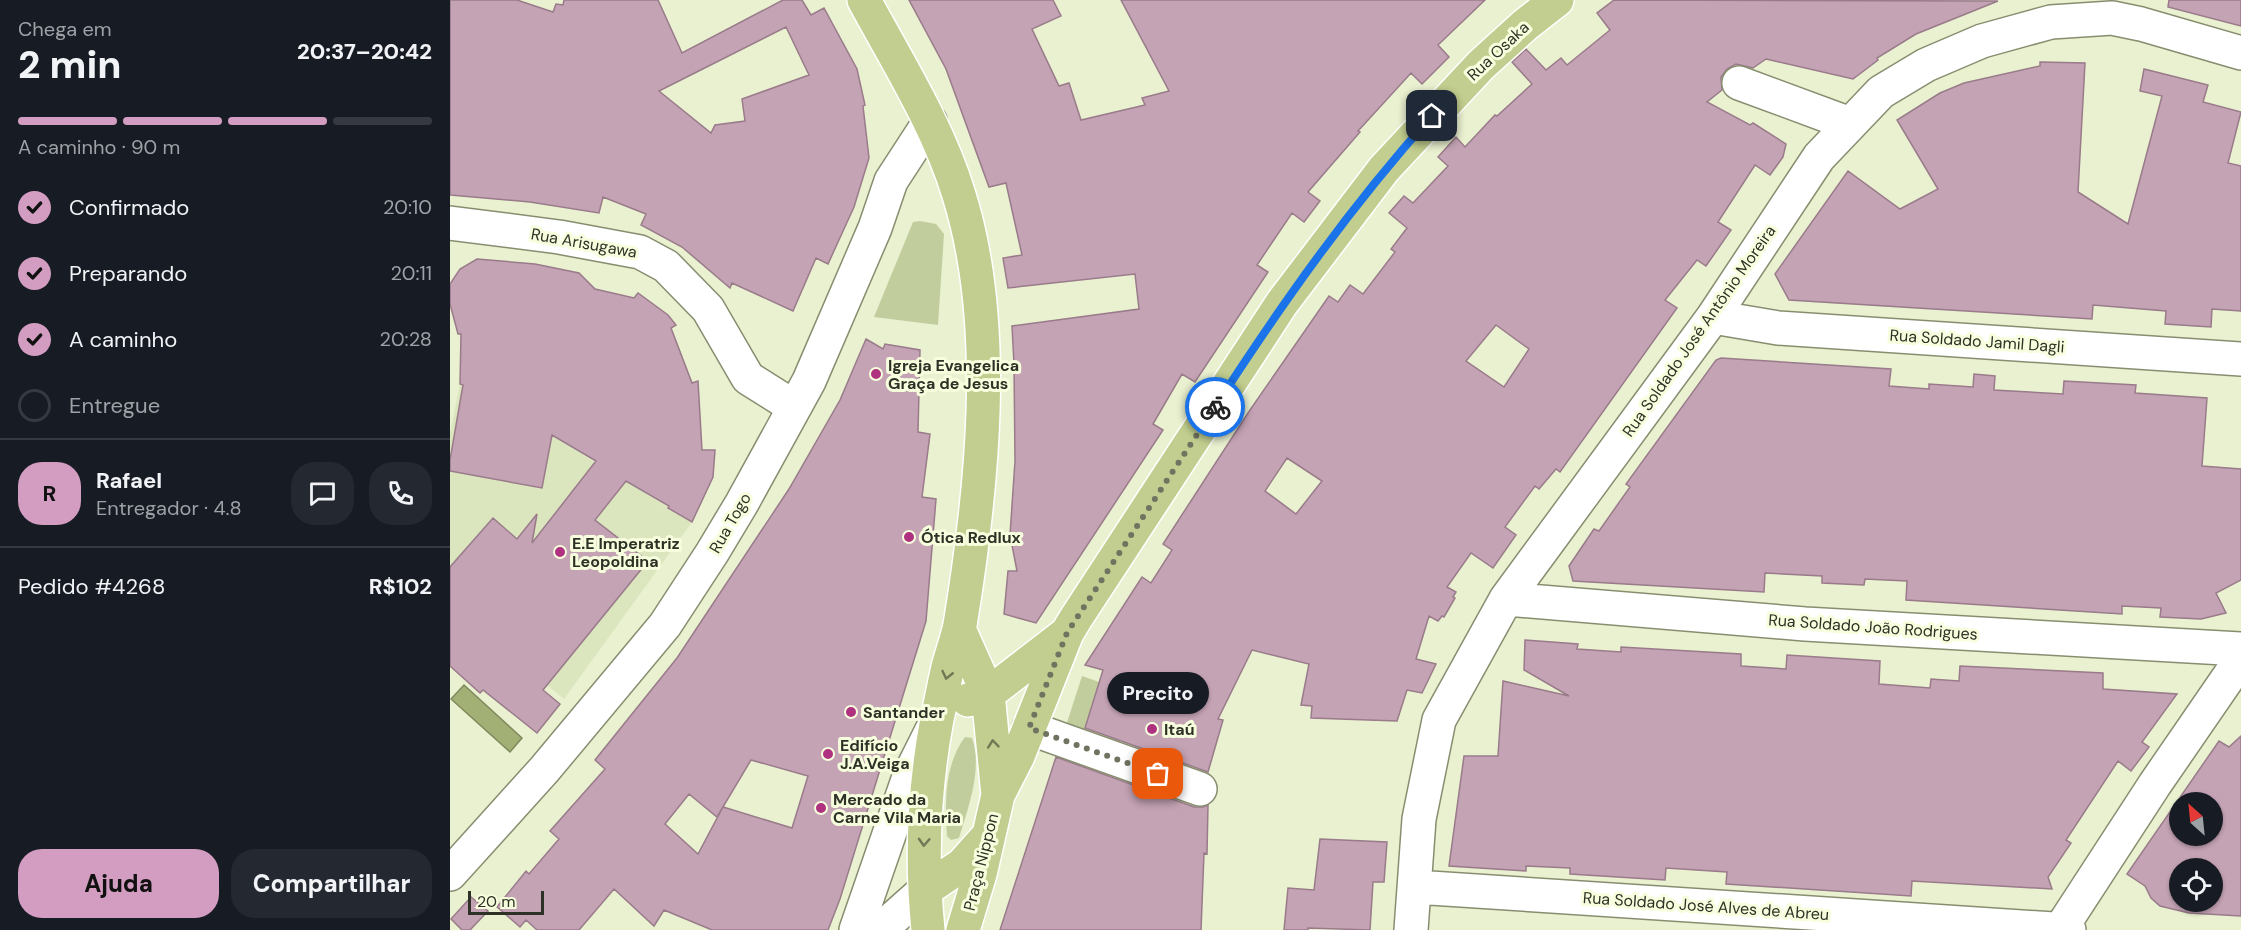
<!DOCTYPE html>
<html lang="pt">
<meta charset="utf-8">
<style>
body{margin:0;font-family:"DM Sans",sans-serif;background:#242831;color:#f1f3f6;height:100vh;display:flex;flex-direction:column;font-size:22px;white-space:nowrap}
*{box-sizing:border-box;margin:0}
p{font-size:20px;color:#9ea1a6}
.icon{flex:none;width:33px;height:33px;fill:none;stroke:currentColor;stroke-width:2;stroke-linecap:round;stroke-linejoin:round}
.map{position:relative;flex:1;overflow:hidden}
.side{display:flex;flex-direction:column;background:#171b24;width:450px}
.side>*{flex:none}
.needle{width:39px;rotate:333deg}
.fabs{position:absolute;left:1719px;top:792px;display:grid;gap:12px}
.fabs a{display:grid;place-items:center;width:54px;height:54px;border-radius:50%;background:#171b24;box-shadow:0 2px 4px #0004;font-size:30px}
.scale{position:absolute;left:18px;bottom:15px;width:76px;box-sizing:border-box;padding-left:6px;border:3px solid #2e3125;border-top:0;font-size:16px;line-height:21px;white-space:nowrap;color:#2e3125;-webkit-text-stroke:4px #f6fedd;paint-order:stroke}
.pin{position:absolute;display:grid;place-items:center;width:51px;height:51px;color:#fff;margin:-26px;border-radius:12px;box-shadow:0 3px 9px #0006}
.courier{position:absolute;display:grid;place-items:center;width:60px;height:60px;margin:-30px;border:4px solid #1a73e8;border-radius:50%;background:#fff;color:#222;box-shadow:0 2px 8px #0007}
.bubble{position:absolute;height:42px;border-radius:21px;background:#171b24;box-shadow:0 2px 4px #0004;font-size:20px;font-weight:800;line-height:42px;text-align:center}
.head em{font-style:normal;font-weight:800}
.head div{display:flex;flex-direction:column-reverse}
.head{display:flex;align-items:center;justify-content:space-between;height:102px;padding:0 18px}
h1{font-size:39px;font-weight:800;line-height:45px}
.bar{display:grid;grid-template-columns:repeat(4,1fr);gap:9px 6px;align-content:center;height:72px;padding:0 18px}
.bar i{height:8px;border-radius:4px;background:#363941}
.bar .on{background:#d39cc1}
.bar p{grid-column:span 4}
.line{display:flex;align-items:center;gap:15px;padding:0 18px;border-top:2px solid #363941}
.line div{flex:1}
.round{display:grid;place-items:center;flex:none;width:63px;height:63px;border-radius:24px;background:#242831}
ol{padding:0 18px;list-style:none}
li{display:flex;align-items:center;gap:18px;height:66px}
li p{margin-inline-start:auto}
li .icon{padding:6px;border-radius:50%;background:#d39cc1;color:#111;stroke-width:4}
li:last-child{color:#9ea1a6}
li i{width:33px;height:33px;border:3px solid #363941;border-radius:50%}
.button{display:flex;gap:12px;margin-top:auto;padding:12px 18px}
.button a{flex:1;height:69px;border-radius:24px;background:#d39cc1;color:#111;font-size:24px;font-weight:800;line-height:69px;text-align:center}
.button a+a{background:#242831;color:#f1f3f6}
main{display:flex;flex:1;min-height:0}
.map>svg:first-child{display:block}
</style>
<main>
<section class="side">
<div class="head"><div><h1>2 min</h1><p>Chega em</p></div><em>20:37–20:42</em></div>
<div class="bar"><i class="on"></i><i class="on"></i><i class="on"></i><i></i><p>A caminho · 90 m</p></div>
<ol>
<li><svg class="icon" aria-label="check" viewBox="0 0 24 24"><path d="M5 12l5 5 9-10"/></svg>Confirmado<p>20:10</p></li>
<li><svg class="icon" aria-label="check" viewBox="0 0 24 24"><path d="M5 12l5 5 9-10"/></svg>Preparando<p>20:11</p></li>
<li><svg class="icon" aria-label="check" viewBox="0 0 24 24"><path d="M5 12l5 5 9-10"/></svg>A caminho<p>20:28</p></li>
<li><i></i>Entregue</li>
</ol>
<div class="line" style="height:108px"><b class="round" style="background:#d39cc1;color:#111">R</b><div><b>Rafael</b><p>Entregador · 4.8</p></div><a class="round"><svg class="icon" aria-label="chat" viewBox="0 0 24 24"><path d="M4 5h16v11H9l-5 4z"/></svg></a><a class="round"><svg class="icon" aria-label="phone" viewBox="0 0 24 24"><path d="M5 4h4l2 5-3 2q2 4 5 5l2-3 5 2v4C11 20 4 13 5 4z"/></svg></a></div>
<div class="line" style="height:78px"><div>Pedido #4268</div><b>R$102</b></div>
<div class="button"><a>Ajuda</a><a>Compartilhar</a></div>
</section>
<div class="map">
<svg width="1791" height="930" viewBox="0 0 1791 930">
<rect width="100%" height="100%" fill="#e9f1d0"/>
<!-- built -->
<path fill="#dbe5be" d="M10 384 116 394 102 436 242 522 114 699 5 610 0 582V434Z"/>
<!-- green -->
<path fill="#c2cd9e" d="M470 221 486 224 494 234 488 325 424 317 463 222Z
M632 676 649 682 632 738 614 732Z
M515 737 522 738C533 769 518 808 509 838L501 840 497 836C495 803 494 765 515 737Z"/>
<!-- water -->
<path fill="#a2af75" stroke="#7f895d" stroke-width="1.5" d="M14 685 72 738 60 752 1 699Z"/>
<!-- building -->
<path fill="#c4a3b4" stroke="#997b8a" stroke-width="1.5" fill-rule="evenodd" d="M0 0H67L103 12 106 4 113 5 114 0H208L232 53 333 0H352L361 15 374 8 407 69 415 105 413 106 419 158 404 207 378 264 366 258 343 311 282 283 280 288 232 247 191 225 196 214 153 197 149 213 80 202 0 195ZM336 27 359 75 292 99 295 121 265 125 261 133 209 91Z
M459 0H603L611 16 582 29 609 86 619 83 631 120 695 105 692 98 719 91 671 0H1035L988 45 999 57 972 84 961 73 908 131 910 132 858 192 870 201 854 222 842 213 807 265 818 272 745 382 732 374 703 424 713 430 586 623 554 614 558 571H567L560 535 565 461 564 364 562 326 689 309 685 274 558 288 553 258 572 255 556 183 539 187 496 69Z
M1164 0 1548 1 1466 34 1427 58 1428 60 1403 79 1316 59 1303 68 1286 64 1277 69 1271 77 1272 90 1257 102 1300 125 1303 123 1336 144 1333 157 1320 175 1305 165 1268 222 1281 230 1256 266 1247 260 1215 300 1227 308 1110 472 1106 469 1089 489 1085 486 1055 527 1066 535 1043 568 1021 553 997 587 1006 592 1003 597 1005 598 994 617 992 616 988 621 979 616 966 659 986 664 972 693 957 690 947 721 861 718 862 706 851 705 859 664 802 650 768 719 773 720 758 772 635 728 653 670 635 665 692 577 701 583 722 550 713 544 800 410 879 296 888 302 900 285 913 294 945 252 941 249 957 228 939 213 954 196 963 203 998 166 988 157 1006 137 1015 147 1045 115 1047 116 1082 84 1062 62 1076 49 1096 70 1111 58 1117 65 1160 30 1147 13ZM1046 325 1079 349 1054 387 1016 361ZM837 458 872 481 846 514 815 491Z
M1719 0H1791V26L1718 7Z
M1590 62 1635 63 1628 192 1678 224 1712 96 1690 91 1694 69 1758 85 1753 102 1791 112 1778 163 1791 166V311L1762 309 1761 327 1715 324 1716 311 1643 305 1642 319 1339 300 1325 274 1398 171 1450 209 1488 189 1447 120 1490 93 1514 83 1590 66Z
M27 259 85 264 129 273 145 289 184 298 188 293 218 315 226 325 221 328 242 383 248 381 252 450H265L263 477 242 522 218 508 219 506 176 481 145 520 198 561 93 690 110 704 87 733 33 690 30 693 0 666V567L43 518 67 539 87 514 82 543 146 461 102 435 92 488 0 471V460L13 385 10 384 11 334H8L0 304V284L10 269Z
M416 339 433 349 435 344 470 350 468 432 480 434 472 497 486 499 476 621 390 899 378 930H262L214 910 204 926 164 889 129 930H87L76 920 70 927 47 907 76 871 79 874 109 839 100 831 155 769 145 760 227 658 339 489 390 400ZM301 760 358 776 342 828 273 807 248 854 215 824 239 794 267 817Z
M1271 358 1441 369 1439 386 1479 389V384L1523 387 1524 374 1545 376 1544 390 1613 394 1614 381 1686 385 1685 393 1757 398 1752 466 1791 469V580L1766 593 1776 613 1751 619 1710 617 1711 608 1672 606V614L1456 600 1457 581 1415 579 1414 585 1372 583V576L1315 573 1314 592 1123 581 1119 566 1144 529 1149 531 1180 487 1176 484 1266 360Z
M1075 640 1128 644 1127 649 1171 652V647L1291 654V666L1336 669 1337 655 1430 661 1429 684 1480 688 1481 679 1509 681 1510 666 1653 673V689L1727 694 1692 742 1699 747 1681 771 1668 761 1616 840 1621 843 1598 877 1602 889 1462 881 1461 896 1276 884 1277 872 1216 868 1215 880 1120 874V868L1076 866V871L999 866 1014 756H1048L1053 681 1119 696 1074 670Z
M1791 736V916L1739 913 1710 906 1701 898 1695 886 1677 874 1769 741 1779 747ZM1730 802H1762V836H1730ZM1730 868H1762V902H1730Z
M606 757 744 807H753L758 805 757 854 754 853 751 930H550Z
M870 839 937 842 934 882H923L920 930 858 928V930H834L838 888 864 890Z
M21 897 38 911 20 930H12L1 919Z"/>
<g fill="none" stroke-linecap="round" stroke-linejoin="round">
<!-- minor casing -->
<g stroke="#878e70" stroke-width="36">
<path id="minor" d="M1289 83 1400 124
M0 223 109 237 190 252 216 266 258 309 298 378 344 407
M1263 317 1328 328 1791 359
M1056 599 1355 624 1791 649
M579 728 750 789
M0 874 94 770 215 625 262 553 292 503 359 381 425 228 441 181 480 121
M965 887 1619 930
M406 930 460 774 483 728
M430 930 475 890
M961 930 969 819 989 720 1056 599 1263 317 1369 157 1431 92 1476 65 1532 41 1601 22 1662 18 1691 24 1791 53
M1610 930 1705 784 1791 659"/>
</g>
<!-- major casing -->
<g stroke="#fff" stroke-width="36">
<path id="major" d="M414 0C448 63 488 126 509 195 550 326 532 491 510 625 507 639 502 653 498 667 494 684 491 702 487 719 474 788 471 860 478 930
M509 629 538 694 548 795
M518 700 538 694 617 633
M475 890 512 865 537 837
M513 930 530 874 548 795 568 756 617 633 626 618 832 303 934 169 1031 65 1075 25 1107 0"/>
</g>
<!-- minor -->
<use href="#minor" stroke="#fff" stroke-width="33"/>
<!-- major -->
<use href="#major" stroke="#c2ce8f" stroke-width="33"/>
</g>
<!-- one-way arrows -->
<defs><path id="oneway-chevron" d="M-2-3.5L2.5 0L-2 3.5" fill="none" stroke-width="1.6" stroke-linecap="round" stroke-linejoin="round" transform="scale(1.5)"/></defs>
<g stroke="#717855">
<use href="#oneway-chevron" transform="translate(497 675) rotate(103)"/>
<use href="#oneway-chevron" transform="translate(543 744) rotate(-96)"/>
<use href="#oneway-chevron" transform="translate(474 842) rotate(93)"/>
</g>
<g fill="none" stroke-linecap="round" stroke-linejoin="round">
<!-- done -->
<path stroke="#6f7461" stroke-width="6" stroke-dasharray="0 10.8" d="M708 774 579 728 617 633 765 407"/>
<!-- route -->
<path stroke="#1a73e8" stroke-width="8" d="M765 407C831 305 900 207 982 116"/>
</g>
<!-- markers -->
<g fill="#af3180" stroke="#f6fedd" stroke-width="2">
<circle cx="426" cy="374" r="6"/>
<circle cx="459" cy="537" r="6"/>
<circle cx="110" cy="552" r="6"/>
<circle cx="401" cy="712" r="6"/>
<circle cx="702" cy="729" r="6"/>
<circle cx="378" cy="754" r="6"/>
<circle cx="371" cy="808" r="6"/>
</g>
<g text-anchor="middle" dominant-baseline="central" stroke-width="6" stroke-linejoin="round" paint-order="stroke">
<!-- street labels -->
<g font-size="16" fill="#2e3125" stroke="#f6fedd">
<text transform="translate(1048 51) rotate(-43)">Rua Osaka</text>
<text transform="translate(134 243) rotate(10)">Rua Arisugawa</text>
<text transform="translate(1249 331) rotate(-55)">Rua Soldado José Antônio Moreira</text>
<text transform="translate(1527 341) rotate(4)">Rua Soldado Jamil Dagli</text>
<text transform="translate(280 523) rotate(-60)">Rua Togo</text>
<text transform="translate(1423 627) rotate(4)">Rua Soldado João Rodrigues</text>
<text transform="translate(531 862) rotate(-76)">Praça Nippon</text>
<text transform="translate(1256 906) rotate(4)">Rua Soldado José Alves de Abreu</text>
</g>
<!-- poi labels -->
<g font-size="16" font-weight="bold" fill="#2e3125" stroke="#f6fedd" text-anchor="start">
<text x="438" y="365">Igreja Evangelica<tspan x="438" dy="18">Graça de Jesus</tspan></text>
<text x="471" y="537">Ótica Redlux</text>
<text x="122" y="543">E.E Imperatriz<tspan x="122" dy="18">Leopoldina</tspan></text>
<text x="413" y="712">Santander</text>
<text x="714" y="729">Itaú</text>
<text x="390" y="745">Edifício<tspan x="390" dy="18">J.A.Veiga</tspan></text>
<text x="383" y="799">Mercado da<tspan x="383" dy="18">Carne Vila Maria</tspan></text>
</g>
</g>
</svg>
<div class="fabs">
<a><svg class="needle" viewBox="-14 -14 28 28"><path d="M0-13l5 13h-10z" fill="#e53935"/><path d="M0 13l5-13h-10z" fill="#9ea1a6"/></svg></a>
<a><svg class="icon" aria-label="locate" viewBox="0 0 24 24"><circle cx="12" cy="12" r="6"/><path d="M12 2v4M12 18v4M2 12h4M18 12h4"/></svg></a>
</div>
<div class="scale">20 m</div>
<div class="pin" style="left:708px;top:774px;background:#ea580c"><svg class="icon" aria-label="bag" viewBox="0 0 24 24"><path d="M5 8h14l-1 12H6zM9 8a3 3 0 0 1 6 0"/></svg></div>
<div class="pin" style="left:982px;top:116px;background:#1f2937"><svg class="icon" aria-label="home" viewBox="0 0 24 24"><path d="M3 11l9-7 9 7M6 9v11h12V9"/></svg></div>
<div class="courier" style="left:765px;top:407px"><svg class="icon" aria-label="bike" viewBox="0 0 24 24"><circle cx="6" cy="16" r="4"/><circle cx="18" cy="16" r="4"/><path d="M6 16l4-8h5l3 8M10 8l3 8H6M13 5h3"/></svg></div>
<div class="bubble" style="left:657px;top:672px;width:102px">Precito</div>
</div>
</main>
